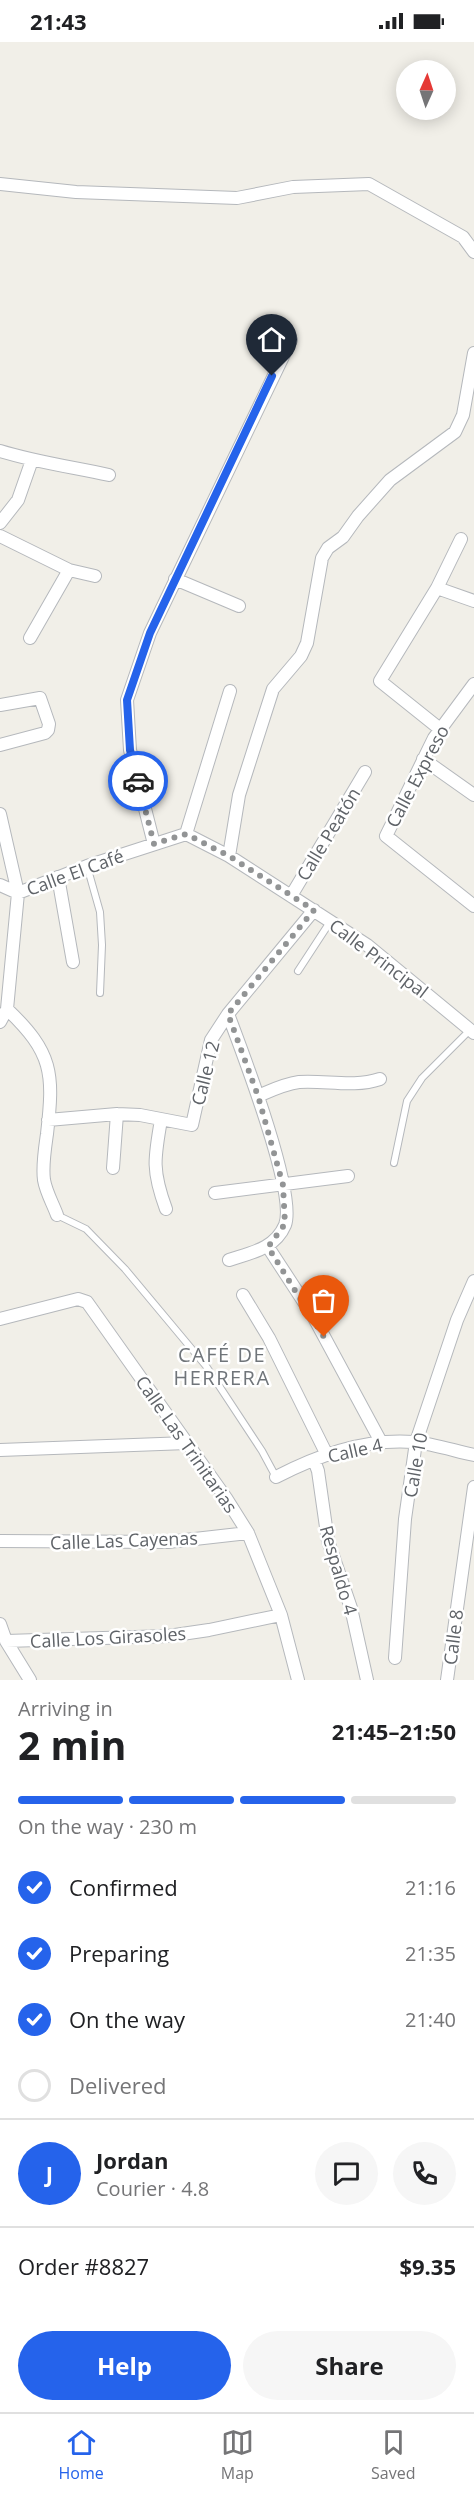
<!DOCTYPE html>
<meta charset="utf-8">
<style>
body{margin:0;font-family:"Open Sans",sans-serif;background:#f6f6f6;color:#202124;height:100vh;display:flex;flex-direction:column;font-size:22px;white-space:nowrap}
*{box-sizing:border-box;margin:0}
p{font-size:20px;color:#757577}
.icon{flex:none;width:33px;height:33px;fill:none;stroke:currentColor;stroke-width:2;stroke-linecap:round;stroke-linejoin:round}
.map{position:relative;height:1638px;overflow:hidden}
.details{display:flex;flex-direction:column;background:#fff;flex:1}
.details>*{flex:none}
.needle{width:39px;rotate:3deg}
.tools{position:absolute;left:396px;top:18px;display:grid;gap:12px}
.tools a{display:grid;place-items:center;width:60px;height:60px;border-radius:50%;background:#fff;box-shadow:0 3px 15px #0003;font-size:30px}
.pin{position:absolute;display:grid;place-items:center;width:51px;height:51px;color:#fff;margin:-62px -26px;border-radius:50% 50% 50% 0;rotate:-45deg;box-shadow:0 0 6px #0007}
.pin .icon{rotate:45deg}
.courier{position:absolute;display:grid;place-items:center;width:60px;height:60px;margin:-30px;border:4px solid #2563eb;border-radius:50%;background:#fff;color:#222;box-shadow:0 2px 8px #0007}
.overview em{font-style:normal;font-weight:700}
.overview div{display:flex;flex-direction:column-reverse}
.overview{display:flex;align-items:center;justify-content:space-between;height:102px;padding:0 18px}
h1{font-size:39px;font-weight:700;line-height:45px}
.bar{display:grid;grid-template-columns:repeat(4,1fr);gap:9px 6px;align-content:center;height:72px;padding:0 18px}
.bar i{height:8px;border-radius:4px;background:#e0e0e0}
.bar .selected{background:#2563eb}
.bar p{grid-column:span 4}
.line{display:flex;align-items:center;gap:15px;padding:0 18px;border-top:2px solid #e0e0e0}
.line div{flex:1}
.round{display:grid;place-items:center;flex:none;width:63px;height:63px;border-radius:32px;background:#f6f6f6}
ol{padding:0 18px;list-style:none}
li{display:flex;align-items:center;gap:18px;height:66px}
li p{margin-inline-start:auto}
li .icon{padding:6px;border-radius:50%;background:#2563eb;color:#fff;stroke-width:4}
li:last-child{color:#757577}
li i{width:33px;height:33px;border:3px solid #e0e0e0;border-radius:50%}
.action{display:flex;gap:12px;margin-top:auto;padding:12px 18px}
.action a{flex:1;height:69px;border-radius:36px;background:#2563eb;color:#fff;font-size:24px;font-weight:700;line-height:69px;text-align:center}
.action a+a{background:#f6f6f6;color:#202124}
.status{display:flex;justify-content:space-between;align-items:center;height:42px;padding:0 30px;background:#fff;direction:ltr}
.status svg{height:16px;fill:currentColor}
.tab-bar{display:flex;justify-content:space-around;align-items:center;height:84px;border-top:2px solid #e0e0e0;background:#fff;font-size:16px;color:#757577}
.tab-bar a{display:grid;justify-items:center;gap:3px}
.tab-bar .selected{color:#2563eb}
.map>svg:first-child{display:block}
</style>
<div class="status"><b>21:43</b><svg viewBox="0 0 49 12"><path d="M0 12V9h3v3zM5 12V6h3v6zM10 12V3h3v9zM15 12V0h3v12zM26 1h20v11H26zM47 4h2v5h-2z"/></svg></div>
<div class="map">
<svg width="474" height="1638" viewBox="0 0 474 1638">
<rect width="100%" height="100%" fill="#f1efe8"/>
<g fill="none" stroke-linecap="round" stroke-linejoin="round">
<!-- service casing -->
<g stroke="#b5b8bc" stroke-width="8">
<path id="service" d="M87 824 100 870 102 903 100 951
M298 929 330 880
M394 1121 407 1059 422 1036 470 988
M57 1173 86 1187 125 1227 206 1324 262 1409 276 1435"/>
</g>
<!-- minor casing -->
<g stroke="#b5b8bc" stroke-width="14">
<path id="minor" d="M0 142 76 150 237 156 293 145 369 142 463 195 474 210
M0 409C35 420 72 425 109 433
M0 481 18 458 32 418
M0 494 69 528 95 534
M175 537 239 564
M437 546 474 559
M30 596 69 528
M474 642 434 696 386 794 474 864
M0 663 40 656 49 682 48 688 45 691 0 703
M440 687 380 639 437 546 461 497
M423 717 474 753
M0 772 18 851 7 967 0 980
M186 792 229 814 367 903 474 991
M186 792 230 649
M154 802 130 708 127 658 150 591 291 298
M229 814 239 753 273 647 301 614 307 601 322 516 328 506 343 495 358 474 390 438 455 390 463 373 474 311
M58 835 73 920
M0 843 18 851 87 824 186 792
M291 854 365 730
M7 967C53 1011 54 1031 47 1092 45 1106 42 1124 44 1138 46 1150 53 1162 57 1173
M228 972C242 1009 297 1152 285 1183 275 1207 250 1211 229 1218
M258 1054C272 1048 284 1042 299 1040 326 1038 353 1046 380 1037
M48 1078 117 1072 140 1073 192 1083 211 998 228 972 314 868
M161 1078C154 1117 152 1129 166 1167
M113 1126 117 1072
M215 1151 348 1134
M268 1205 313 1274 381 1400
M243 1253 269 1296 327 1413
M0 1277 78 1257 87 1260 226 1456 248 1491 281 1573 298 1638
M0 1408 187 1401
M314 1418 318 1429 328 1499 351 1566 367 1638
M276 1435C318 1413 366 1396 414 1400 434 1402 455 1409 474 1413
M0 1499 168 1500 248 1491
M0 1582 6 1599 30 1638
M6 1599 168 1594 209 1588 281 1573
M395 1616 405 1477 416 1400 457 1278 474 1239
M447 1638 474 1445"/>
</g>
<!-- service -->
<use href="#service" stroke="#fff" stroke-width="6"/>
<!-- minor -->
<use href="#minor" stroke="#fff" stroke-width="12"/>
</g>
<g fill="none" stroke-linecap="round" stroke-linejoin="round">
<!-- done -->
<path stroke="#929495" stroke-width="6" stroke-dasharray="0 10.8" d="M138 739 154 802 186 792 229 814 314 868 228 972 258 1054 283 1143 285 1182 268 1205 324 1295"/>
<!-- route -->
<path stroke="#2563eb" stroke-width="8" d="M138 739 130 708 127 658 150 591 272 334"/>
</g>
<g text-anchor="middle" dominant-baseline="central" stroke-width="5" stroke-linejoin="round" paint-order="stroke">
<!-- street labels -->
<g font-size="18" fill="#5f6368" stroke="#fff">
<text transform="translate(417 734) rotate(-62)">Calle Expreso</text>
<text transform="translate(328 792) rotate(-59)">Calle Peatón</text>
<text transform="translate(75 830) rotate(-20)">Calle El Café</text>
<text transform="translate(379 916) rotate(37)">Calle Principal</text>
<text transform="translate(205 1031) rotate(-76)">Calle 12</text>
<text transform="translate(187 1402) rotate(55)">Calle Las Trinitarias</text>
<text transform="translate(355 1408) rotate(-13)">Calle 4</text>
<text transform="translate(415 1423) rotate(-80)">Calle 10</text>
<text transform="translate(124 1498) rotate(-2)">Calle Las Cayenas</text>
<text transform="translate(339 1528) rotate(74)">Respaldo 4</text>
<text transform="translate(108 1595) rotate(-3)">Calle Los Girasoles</text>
<text transform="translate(453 1595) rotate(-83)">Calle 8</text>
</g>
<!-- neighbourhood labels -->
<g font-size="20" letter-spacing="1.5" fill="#70757a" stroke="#fff">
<text x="222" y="1312">CAFÉ DE<tspan x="222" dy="23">HERRERA</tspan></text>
</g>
</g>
</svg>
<div class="tools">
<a><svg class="needle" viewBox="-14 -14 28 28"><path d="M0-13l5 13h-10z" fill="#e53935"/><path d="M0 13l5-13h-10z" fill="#757577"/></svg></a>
</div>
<div class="pin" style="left:324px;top:1295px;background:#ea580c"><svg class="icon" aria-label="bag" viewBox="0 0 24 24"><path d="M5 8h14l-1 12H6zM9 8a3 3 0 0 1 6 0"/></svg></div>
<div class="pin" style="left:272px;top:334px;background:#1f2937"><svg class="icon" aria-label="home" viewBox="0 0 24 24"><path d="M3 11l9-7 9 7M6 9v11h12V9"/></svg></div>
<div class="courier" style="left:138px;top:739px"><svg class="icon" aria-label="car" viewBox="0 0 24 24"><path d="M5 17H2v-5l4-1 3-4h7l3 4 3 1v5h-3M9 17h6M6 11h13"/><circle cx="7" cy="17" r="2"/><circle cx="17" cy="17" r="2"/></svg></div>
</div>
<section class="details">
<div class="overview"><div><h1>2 min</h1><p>Arriving in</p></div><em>21:45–21:50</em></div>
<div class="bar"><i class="selected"></i><i class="selected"></i><i class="selected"></i><i></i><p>On the way · 230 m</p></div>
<ol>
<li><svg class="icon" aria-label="check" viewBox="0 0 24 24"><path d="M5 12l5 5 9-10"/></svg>Confirmed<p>21:16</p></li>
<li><svg class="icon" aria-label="check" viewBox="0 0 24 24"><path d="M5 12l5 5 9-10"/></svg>Preparing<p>21:35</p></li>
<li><svg class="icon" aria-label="check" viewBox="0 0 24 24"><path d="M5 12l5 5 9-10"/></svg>On the way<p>21:40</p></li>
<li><i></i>Delivered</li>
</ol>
<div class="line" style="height:108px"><b class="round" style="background:#2563eb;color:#fff">J</b><div><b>Jordan</b><p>Courier · 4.8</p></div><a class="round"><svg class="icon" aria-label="chat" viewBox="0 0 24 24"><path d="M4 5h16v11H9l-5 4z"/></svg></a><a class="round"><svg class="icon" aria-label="phone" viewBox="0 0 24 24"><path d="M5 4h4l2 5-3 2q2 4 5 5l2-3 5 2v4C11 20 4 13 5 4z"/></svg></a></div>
<div class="line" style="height:78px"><div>Order #8827</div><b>$9.35</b></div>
<div class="action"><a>Help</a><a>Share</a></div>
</section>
<nav class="tab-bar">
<a class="selected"><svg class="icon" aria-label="home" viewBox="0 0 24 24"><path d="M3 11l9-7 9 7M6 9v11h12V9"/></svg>Home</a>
<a><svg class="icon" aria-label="map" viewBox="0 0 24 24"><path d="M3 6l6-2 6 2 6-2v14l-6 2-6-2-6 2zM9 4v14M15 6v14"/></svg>Map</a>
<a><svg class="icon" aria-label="saved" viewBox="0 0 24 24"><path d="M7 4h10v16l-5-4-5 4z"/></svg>Saved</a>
</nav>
